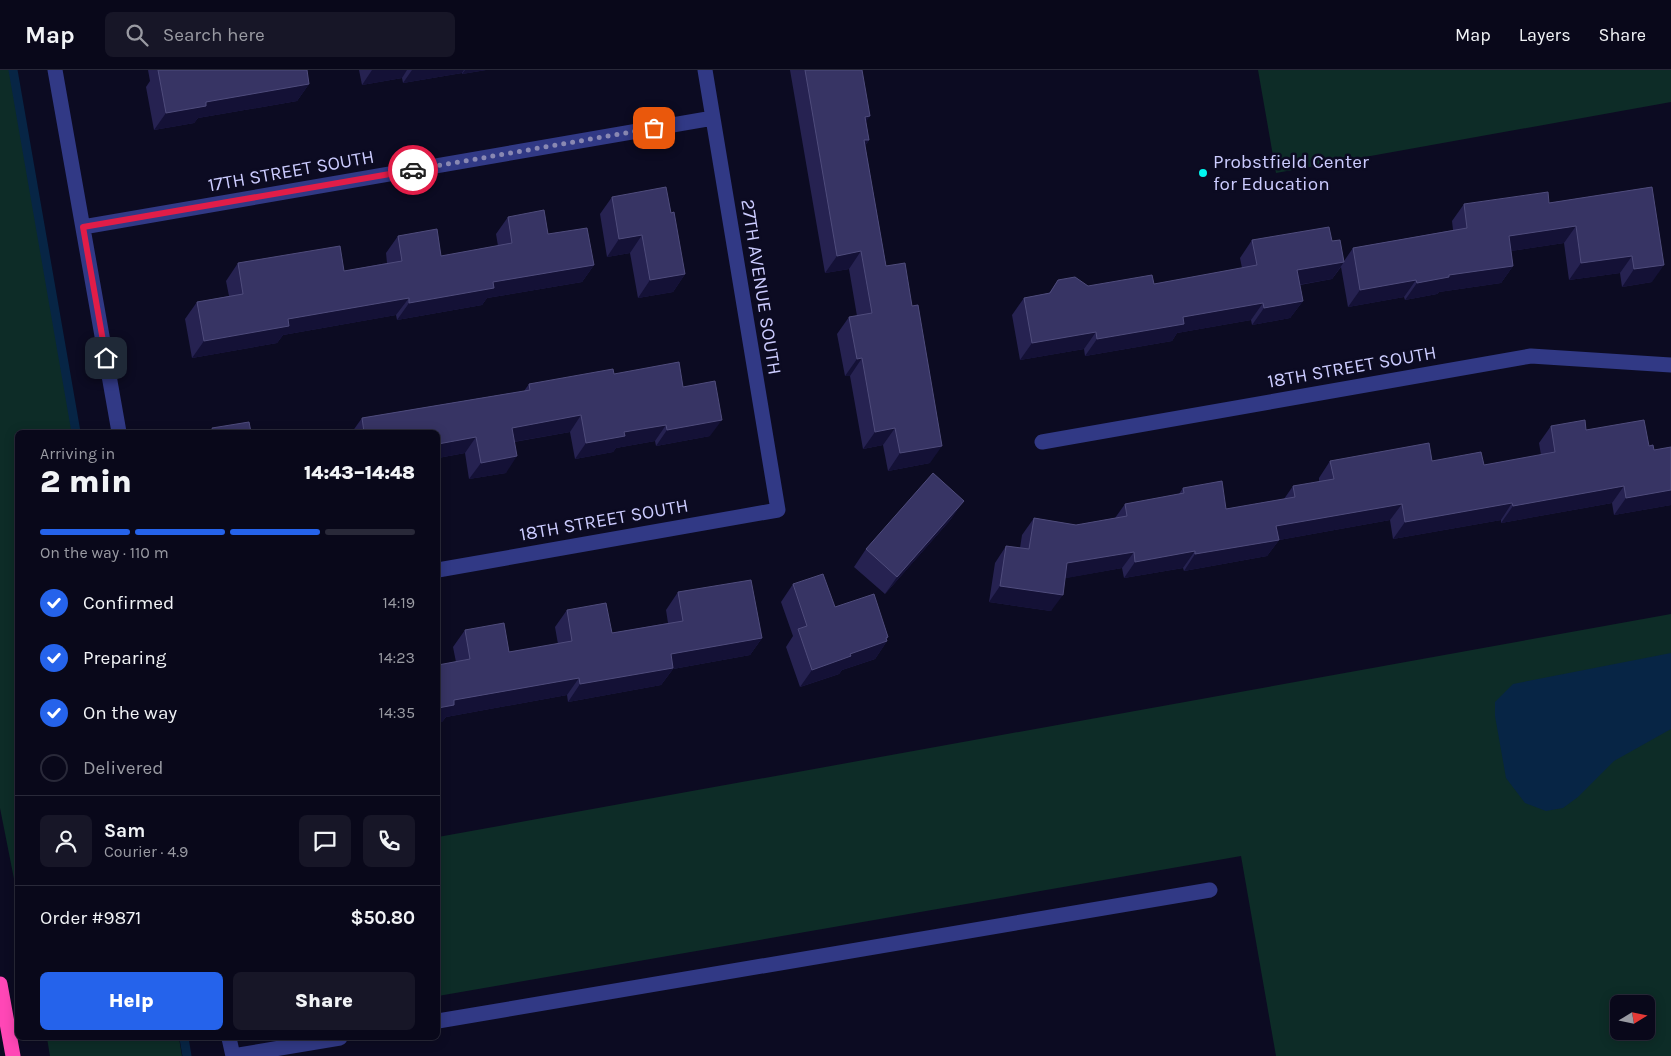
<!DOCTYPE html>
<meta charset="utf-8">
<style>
body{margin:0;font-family:Karla,sans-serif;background:#171627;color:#f1f3f6;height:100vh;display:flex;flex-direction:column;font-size:19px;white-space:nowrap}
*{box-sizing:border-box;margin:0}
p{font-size:16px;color:#999aa2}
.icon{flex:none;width:28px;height:28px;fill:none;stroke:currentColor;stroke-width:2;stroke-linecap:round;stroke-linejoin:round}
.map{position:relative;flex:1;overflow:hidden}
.drawer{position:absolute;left:15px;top:360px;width:425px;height:610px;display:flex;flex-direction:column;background:#09081a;border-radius:8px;box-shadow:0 2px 12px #0003,0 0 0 1px #292939}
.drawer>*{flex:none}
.needle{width:32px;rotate:80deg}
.buttons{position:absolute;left:1610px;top:925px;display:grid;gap:10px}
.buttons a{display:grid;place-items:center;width:45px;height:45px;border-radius:8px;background:#09081a;box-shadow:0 2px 12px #0003,0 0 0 1px #292939;font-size:25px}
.pin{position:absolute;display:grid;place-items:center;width:42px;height:42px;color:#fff;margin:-21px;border-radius:10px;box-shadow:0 2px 8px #0006}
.courier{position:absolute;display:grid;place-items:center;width:50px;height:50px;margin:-25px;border:4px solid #e11d48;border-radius:50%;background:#fff;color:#222;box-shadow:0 1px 6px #0007}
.summary em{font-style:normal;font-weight:800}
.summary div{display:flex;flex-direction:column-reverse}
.summary{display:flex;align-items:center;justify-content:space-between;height:85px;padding:0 25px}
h1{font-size:32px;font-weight:800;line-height:38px}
.bar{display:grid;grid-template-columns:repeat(4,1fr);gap:8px 5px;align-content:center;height:60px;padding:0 25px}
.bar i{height:6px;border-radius:4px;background:#292939}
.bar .active{background:#2563eb}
.bar p{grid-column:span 4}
.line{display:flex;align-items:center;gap:12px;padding:0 25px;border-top:1px solid #292939}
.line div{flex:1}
.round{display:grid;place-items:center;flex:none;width:52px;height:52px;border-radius:8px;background:#171627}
ol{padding:0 25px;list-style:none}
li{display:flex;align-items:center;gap:15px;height:55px}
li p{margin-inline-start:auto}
li .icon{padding:5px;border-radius:50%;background:#2563eb;color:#fff;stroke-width:4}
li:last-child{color:#999aa2}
li i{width:28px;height:28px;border:2px solid #292939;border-radius:50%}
.action{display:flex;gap:10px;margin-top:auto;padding:10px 25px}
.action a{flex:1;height:58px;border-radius:8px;background:#2563eb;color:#fff;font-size:20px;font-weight:800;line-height:58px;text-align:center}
.action a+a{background:#171627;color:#f1f3f6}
header{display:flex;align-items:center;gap:30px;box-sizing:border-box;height:70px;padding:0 25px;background:#09081a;border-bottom:1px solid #292939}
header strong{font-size:24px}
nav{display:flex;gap:28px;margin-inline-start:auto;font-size:18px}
.search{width:350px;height:45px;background:#171627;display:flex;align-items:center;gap:12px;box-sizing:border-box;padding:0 18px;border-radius:8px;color:#999aa2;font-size:19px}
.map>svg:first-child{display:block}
</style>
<header>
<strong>Map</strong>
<div class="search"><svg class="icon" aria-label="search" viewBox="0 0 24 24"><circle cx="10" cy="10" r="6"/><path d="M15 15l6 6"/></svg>Search here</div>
<nav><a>Map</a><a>Layers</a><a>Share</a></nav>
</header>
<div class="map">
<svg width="1671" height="986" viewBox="0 0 1671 986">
<rect width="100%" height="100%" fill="#0c0b22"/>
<!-- green -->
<path fill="#0d2c27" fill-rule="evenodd" d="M0 0H10L74 362H18L17 824 0 738Z
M1258 0H1671V32L1276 103Z
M1671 544V986H1276L1241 786 438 926V767ZM1619 934H1646V961H1619Z
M47 968H179L182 986H50Z"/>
<!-- water -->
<path fill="#072545" d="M1671 583V659L1614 691 1578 727 1563 738 1546 741 1525 733 1506 708 1495 646V632L1513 614Z"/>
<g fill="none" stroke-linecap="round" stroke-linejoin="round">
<!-- stream -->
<path stroke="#072545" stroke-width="9" d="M13 0 76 362
M184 968 187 986"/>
<!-- minor -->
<path stroke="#313985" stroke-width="15" d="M55 0 119 362
M83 157 713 48
M1042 372 1531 286 1671 295
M438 500 778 440 705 0
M438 951 1210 820
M229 968 233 986 340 968"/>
<!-- highway -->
<path stroke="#ff47b6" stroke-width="15" d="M0 914 13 986"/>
</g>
<!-- wall -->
<path fill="#262251" d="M148 0H310H307L309 14 297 31 198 48 194 53 154 60 146 17 150 11Z
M359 0H486L462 4V3L403 13 402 8 362 15Z
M790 0H862L866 52 869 70 865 76 886 196 930 393 888 401 883 375 863 379 850 306H845L837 264 849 247 857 246 849 199 825 203Z
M1652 117V212L1622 217 1620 203 1569 210 1564 173 1511 181 1513 196 1501 213 1439 222 1437 224 1405 230 1404 227 1348 237 1341 197 1332 209 1300 215 1303 231 1290 248 1252 255 1251 250 1177 263 1172 271 1085 286 1084 279 1020 290 1012 245 1024 228 1049 223 1058 210 1088 216 1154 214 1242 198 1240 188 1252 170 1332 171 1344 191 1353 178 1453 160 1452 151 1464 134 1549 133Z
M612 127 671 143 685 204 673 222 638 228 630 183 607 187 600 144Z
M508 147 548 164 594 195 582 212 487 228 482 235 397 250 396 245 283 265 277 273 192 288 185 249 197 232 229 226 226 211 238 193 344 201 387 193 386 183 398 166 441 186 498 176 496 164Z
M614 304 683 317 710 366 656 376 655 371 616 378 613 382 575 389 570 362 514 372 506 403 469 409 465 383 438 388V362H352L362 348 524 321 529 314Z
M1551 356 1586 360 1649 376 1654 380 1671 377V435L1614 445 1612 433 1501 453V450L1393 469 1390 450 1279 470 1267 486 1184 501 1183 498 1124 508 1122 498 1065 508 1051 541 989 532 995 493 1006 476 1020 478 1022 465 1034 448 1076 455 1115 448 1125 434 1179 424 1183 418 1226 439 1284 429 1293 416 1319 412V408L1330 391H1432L1484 395 1541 385 1539 373Z
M952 448 885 524 854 497 866 479Z
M793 514 888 567 887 569V571L875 589 842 600 839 604 800 617 786 577 793 566 781 532Z
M678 522 762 568 750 585 673 599 661 615 568 632 567 625 446 647 442 652 456 592 453 577 465 560 509 582 558 574 555 557 567 540 612 563 668 553 666 540Z"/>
<!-- shaded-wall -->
<path fill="#141136" d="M372 0H407L402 8 362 15Z
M412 0H464L462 3 403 13Z
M465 0H486L462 4Z
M309 14 297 31 198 48 194 53 154 60 166 43 206 32Z
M870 46 858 64 865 47Z
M864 70H869L857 87Z
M1576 156 1564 173 1497 183 1509 166Z
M642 165 630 183 607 187 619 169Z
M861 181 849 199 825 203 837 186Z
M1632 186 1620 203 1569 210 1581 193Z
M1344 192 1332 209 1285 217 1297 200Z
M594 195 582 212 487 228 482 235 397 250 409 233 493 212Z
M1664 195 1652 212 1622 217 1634 199Z
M1513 196 1501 213 1439 222 1437 224 1405 230 1417 213 1449 205Z
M685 204 673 222 638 228 650 210Z
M1416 210 1404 227 1348 237 1360 220Z
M409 228 396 245 283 265 277 273 192 288 204 271 288 249Z
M1303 231 1290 248 1252 255 1264 238Z
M1263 233 1251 250 1177 263 1172 271 1085 286 1097 269 1183 247Z
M1096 262 1084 279 1020 290 1032 273Z
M862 288 850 306H845L857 289Z
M581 345 570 362 500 374 512 358Z
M722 350 710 366 656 376 667 360Z
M666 355 655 371 616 378 613 382 575 389 586 373 624 362Z
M895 358 883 375 863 379 875 362Z
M476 367 465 383 438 388V374Z
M942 376 930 393 888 401 900 383Z
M517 386 506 403 469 409 481 393Z
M1624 416 1612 433 1501 453 1513 436Z
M1671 420V435L1614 445 1626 428Z
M964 431 952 448 885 524 897 507Z
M1512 433 1501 450 1393 469 1405 452Z
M1402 434 1390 450 1279 470 1267 486 1184 501 1195 484 1276 456Z
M1195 481 1183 498 1124 508 1135 492Z
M1134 482 1122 498 1056 510 1067 493Z
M1000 516 1063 525 1051 541 989 532Z
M888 567 884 572 887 571 875 589 842 600 839 604 800 617 812 600Z
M762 568 750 585 673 599 661 615 568 632 580 614 671 584Z
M579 608 567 625 446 647 442 652 438 653V638L454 630Z"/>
<!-- building -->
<path fill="#373464" stroke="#4f4c7c" d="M158 0H307L309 14 206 32V36L166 43Z
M805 0H862L870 46 865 47 869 70H864L886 196 905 193 912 236 918 235 942 376 900 383 895 358 875 362 862 288 857 289 849 247 872 243 861 181 837 186Z
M666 117 671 143 674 142 685 204 650 210 642 165 619 169 612 127Z
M1652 117 1664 195 1634 199 1632 186 1581 193 1576 156 1509 166 1513 196 1449 205V207L1417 213 1416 210 1360 220 1353 178 1467 158 1464 134 1548 122 1549 133Z
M544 140 548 164 587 158 594 195 493 212 494 218 409 233V228L288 249 289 256 204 271 197 232 243 224 238 193 340 176 344 201 402 191 398 166 437 159 441 186 512 173 508 147Z
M1329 157 1332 171 1340 170 1344 192 1297 200 1303 231 1264 238 1263 233 1183 247 1184 254 1097 269 1096 262 1032 273 1024 228 1050 223 1058 210 1075 207 1088 216 1152 205 1154 214 1257 195 1252 170Z
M679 292 683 317 715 311 722 350 667 360 666 355 624 362 625 366 586 373 581 345 512 358 517 386 481 393 476 367 438 374V362H364L362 348 530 320 529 314 613 299 614 304Z
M1585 350 1586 360 1644 350 1649 376 1653 375 1654 380 1671 377V420L1626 428 1624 416 1513 436 1512 433 1405 452 1402 434 1276 456 1279 470 1195 484V481L1135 492 1134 482 1067 493 1063 525 1000 516 1006 476 1029 479 1034 448 1076 455 1127 446 1125 434 1184 423 1183 418 1222 411 1226 439 1295 427 1293 416 1334 409 1330 391 1429 373 1432 391 1481 382 1484 395 1555 382 1551 356Z
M249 352 251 362H213L212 358Z
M933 403 964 431 897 507 866 479Z
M823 504 835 537 874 524 888 567 886 568 887 571 850 584 851 586 812 600 798 559 807 556 793 514Z
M751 510 762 568 671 584 673 598 580 614 579 608 454 630V635L438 638V595L470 589 465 560 504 553 509 582 572 571 567 540 606 533 612 563 683 551 678 522Z"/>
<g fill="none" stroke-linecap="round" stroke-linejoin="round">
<!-- done -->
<path stroke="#8988b2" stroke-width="5" stroke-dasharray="0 9" d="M413 100 654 58"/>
<!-- route -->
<path stroke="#e11d48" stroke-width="6" d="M106 288 83 157 413 100"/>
</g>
<!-- markers -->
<circle fill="#00f7f0" stroke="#0c0b22" stroke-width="2" cx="1203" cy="103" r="5"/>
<g text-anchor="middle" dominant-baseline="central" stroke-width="5" stroke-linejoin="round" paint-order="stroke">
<!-- poi labels -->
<g font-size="19" fill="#ccf" stroke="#0c0b22" text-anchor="start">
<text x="1213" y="92">Probstfield Center<tspan x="1213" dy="22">for Education</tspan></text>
</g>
<!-- street labels -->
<g font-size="19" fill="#ccf" stroke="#0c0b22">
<text transform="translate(291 101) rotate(-10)">17TH STREET SOUTH</text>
<text transform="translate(761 217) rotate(81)">27TH AVENUE SOUTH</text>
<text transform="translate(1352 297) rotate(-10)">18TH STREET SOUTH</text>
<text transform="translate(604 450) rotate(-10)">18TH STREET SOUTH</text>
</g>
</g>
</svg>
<div class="buttons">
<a><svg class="needle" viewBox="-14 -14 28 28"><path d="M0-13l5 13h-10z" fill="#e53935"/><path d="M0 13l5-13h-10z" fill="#999aa2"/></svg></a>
</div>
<div class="pin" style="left:654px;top:58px;background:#ea580c"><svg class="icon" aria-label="bag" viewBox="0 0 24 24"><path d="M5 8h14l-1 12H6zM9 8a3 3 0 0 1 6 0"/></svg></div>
<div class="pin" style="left:106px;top:288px;background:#1f2937"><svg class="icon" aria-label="home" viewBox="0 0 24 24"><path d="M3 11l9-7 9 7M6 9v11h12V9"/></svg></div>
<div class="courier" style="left:413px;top:100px"><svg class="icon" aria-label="car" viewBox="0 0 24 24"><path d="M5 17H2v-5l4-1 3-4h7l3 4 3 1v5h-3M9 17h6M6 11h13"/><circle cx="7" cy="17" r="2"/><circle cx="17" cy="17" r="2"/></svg></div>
<section class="drawer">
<div class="summary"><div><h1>2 min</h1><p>Arriving in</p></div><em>14:43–14:48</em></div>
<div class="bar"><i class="active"></i><i class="active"></i><i class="active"></i><i></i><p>On the way · 110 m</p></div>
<ol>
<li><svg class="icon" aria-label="check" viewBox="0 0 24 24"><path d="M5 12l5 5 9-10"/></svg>Confirmed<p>14:19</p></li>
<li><svg class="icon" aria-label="check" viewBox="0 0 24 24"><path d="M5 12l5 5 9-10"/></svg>Preparing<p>14:23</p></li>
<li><svg class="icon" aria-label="check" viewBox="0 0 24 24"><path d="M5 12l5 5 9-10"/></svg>On the way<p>14:35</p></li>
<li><i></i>Delivered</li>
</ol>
<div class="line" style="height:90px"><a class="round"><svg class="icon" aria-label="person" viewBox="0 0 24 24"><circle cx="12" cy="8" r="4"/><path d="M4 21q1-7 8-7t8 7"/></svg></a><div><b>Sam</b><p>Courier · 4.9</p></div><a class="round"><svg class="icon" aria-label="chat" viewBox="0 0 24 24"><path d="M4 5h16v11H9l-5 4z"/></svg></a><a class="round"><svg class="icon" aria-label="phone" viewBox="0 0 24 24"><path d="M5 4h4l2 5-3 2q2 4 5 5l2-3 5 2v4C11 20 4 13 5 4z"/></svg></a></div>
<div class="line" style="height:65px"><div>Order #9871</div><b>$50.80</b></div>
<div class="action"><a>Help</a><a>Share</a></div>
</section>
</div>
